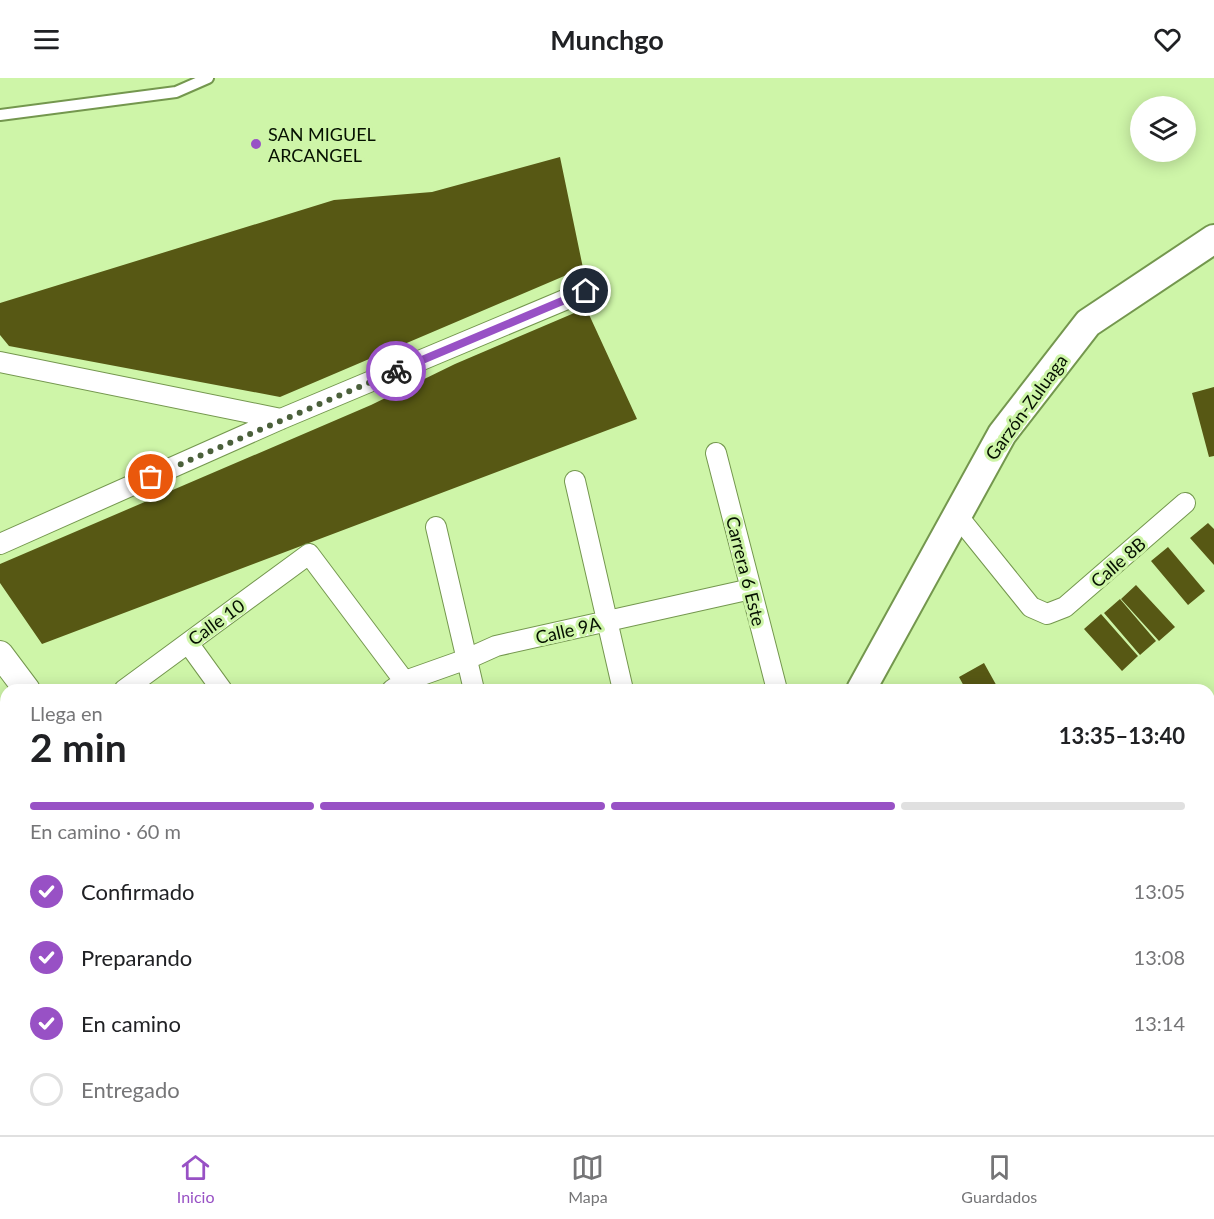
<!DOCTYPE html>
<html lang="es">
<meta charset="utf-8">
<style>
body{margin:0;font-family:Lato,sans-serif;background:#f6f6f6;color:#202124;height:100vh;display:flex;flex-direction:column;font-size:22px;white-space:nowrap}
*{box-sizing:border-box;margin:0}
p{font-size:20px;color:#757577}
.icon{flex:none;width:33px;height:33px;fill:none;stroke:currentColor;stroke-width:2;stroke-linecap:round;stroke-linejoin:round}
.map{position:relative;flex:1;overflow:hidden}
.side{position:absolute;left:0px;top:606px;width:1215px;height:452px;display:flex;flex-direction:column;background:#fff;border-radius:18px 18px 0 0;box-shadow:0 3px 15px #0003}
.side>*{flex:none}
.tools{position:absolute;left:1130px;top:18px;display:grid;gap:12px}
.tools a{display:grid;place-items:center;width:66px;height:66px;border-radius:50%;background:#fff;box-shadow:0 3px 15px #0003;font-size:30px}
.pin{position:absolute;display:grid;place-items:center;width:51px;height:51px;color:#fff;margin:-26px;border:3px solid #fff;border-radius:50%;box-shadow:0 2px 6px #0007}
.courier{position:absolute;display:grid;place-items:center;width:60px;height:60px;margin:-30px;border:4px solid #9851c5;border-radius:50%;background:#fff;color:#222;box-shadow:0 2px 8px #0007}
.summary em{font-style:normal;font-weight:700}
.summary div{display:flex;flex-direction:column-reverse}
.summary{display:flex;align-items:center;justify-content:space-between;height:102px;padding:0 30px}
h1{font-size:39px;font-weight:700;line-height:45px}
.bar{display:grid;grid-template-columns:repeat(4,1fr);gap:9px 6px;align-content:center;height:72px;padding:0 30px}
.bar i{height:8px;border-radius:4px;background:#e0e0e0}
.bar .selected{background:#9851c5}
.bar p{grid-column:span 4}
ol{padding:0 30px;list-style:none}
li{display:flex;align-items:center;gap:18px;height:66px}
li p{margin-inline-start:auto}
li .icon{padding:6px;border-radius:50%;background:#9851c5;color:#fff;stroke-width:4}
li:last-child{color:#757577}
li i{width:33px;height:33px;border:3px solid #e0e0e0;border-radius:50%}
header{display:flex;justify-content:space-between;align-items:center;height:78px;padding:0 30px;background:#fff;font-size:27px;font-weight:700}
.tab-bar{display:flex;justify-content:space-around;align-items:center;height:84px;border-top:2px solid #e0e0e0;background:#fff;font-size:16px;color:#757577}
.tab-bar a{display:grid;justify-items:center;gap:3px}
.tab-bar .selected{color:#9851c5}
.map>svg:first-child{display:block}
</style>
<header><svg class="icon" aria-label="menu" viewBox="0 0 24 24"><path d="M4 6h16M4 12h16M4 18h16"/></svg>Munchgo<svg class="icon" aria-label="heart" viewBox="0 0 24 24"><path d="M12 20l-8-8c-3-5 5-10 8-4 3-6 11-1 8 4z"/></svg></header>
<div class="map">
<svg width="1214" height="1057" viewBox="0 0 1214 1057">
<rect width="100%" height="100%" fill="#cef5a8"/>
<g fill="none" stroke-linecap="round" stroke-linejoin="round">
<!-- river -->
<path stroke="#8bc2fb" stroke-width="39" d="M498 1057 510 1052"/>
</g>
<!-- building -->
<path fill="#575814" d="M560 79 583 190 280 319 9 268 0 257V225L334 122 432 114Z
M586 230 637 341 42 566 0 505V486L371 327 455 286Z
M1214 309V378L1209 379 1192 315Z
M1208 445 1214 451V487L1190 460Z
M1168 469 1205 513 1188 527 1151 483Z
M1136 507 1175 549 1159 563 1121 521Z
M1120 521 1156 563 1140 577 1104 535Z
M1101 536 1138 578 1122 593 1084 551Z
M984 585 999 612H966L959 599Z"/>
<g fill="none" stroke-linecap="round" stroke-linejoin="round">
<!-- service casing -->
<g stroke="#74974e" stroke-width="14">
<path id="service" d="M0 37 176 14 208 0
M0 999 6 1001"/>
</g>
<!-- minor casing -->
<g stroke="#74974e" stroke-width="22">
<path id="minor" d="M0 284 281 341
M716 375 777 612
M575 403 623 612
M956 436 1031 529 1047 536 1065 529 1185 425
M436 449 474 612
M0 466 281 341 586 213
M188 565 222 612
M124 612 309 476 411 612
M392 612 405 603 467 581 496 568 751 511"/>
</g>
<!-- tertiary casing -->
<g stroke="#74974e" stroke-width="28">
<path id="tertiary" d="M0 576 27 612
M1196 1057 1202 1052"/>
</g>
<!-- secondary casing -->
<g stroke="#74974e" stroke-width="32">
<path id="secondary" d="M861 612 1002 356 1088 245 1214 161
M290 1052 291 1057"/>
</g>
<!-- service -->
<use href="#service" stroke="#fff" stroke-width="10"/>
<!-- minor -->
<use href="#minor" stroke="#fff" stroke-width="20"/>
<!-- tertiary -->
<use href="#tertiary" stroke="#fff" stroke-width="26"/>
<!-- secondary -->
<use href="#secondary" stroke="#fff" stroke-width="28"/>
</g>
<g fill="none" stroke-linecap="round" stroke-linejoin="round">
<!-- done -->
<path stroke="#4b603b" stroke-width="6" stroke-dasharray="0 10.8" d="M151 399 396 293"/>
<!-- route -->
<path stroke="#9851c5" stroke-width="8" d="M396 293 586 213"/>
</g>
<!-- markers -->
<circle fill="#9851c5" stroke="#cef5a8" stroke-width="2" cx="256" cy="66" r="6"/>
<g text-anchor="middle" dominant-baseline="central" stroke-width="6" stroke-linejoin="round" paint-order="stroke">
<!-- poi labels -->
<g font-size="18" fill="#051000" stroke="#cef5a8" text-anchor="start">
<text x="268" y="56">SAN MIGUEL<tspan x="268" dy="21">ARCANGEL</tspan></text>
</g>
<!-- street labels -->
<g font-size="18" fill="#051000" stroke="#cef5a8">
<text transform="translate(1026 329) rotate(-54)">Garzón-Zuluaga</text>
<text transform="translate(1118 484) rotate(-41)">Calle 8B</text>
<text transform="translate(746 493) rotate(76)">Carrera 6 Este</text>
<text transform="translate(216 544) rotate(-36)">Calle 10</text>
<text transform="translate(568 552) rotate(-13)">Calle 9A</text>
</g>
</g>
</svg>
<div class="tools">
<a><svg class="icon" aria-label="layers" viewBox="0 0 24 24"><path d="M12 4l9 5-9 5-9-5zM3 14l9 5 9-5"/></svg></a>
</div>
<div class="pin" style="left:151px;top:399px;background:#ea580c"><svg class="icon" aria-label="bag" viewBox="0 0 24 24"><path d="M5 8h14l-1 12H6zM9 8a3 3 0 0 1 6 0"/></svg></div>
<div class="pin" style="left:586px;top:213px;background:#1f2937"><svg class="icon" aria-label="home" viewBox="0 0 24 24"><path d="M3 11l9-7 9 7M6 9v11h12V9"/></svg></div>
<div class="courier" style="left:396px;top:293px"><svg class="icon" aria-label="bike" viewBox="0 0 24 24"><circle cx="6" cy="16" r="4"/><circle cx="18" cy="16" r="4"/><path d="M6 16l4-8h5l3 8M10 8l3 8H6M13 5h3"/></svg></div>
<section class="side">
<div class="summary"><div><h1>2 min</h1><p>Llega en</p></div><em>13:35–13:40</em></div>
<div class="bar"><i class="selected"></i><i class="selected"></i><i class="selected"></i><i></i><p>En camino · 60 m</p></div>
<ol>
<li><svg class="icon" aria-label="check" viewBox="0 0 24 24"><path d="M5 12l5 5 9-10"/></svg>Confirmado<p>13:05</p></li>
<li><svg class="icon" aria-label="check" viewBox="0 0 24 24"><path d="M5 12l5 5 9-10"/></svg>Preparando<p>13:08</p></li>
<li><svg class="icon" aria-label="check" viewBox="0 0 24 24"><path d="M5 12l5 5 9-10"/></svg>En camino<p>13:14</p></li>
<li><i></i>Entregado</li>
</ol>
</section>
</div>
<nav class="tab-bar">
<a class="selected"><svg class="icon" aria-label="home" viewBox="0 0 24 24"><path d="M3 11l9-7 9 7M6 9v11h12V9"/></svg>Inicio</a>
<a><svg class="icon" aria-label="map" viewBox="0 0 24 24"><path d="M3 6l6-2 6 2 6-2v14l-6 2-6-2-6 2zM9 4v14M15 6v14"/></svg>Mapa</a>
<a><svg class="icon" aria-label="saved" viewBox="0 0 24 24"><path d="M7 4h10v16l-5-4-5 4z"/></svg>Guardados</a>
</nav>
